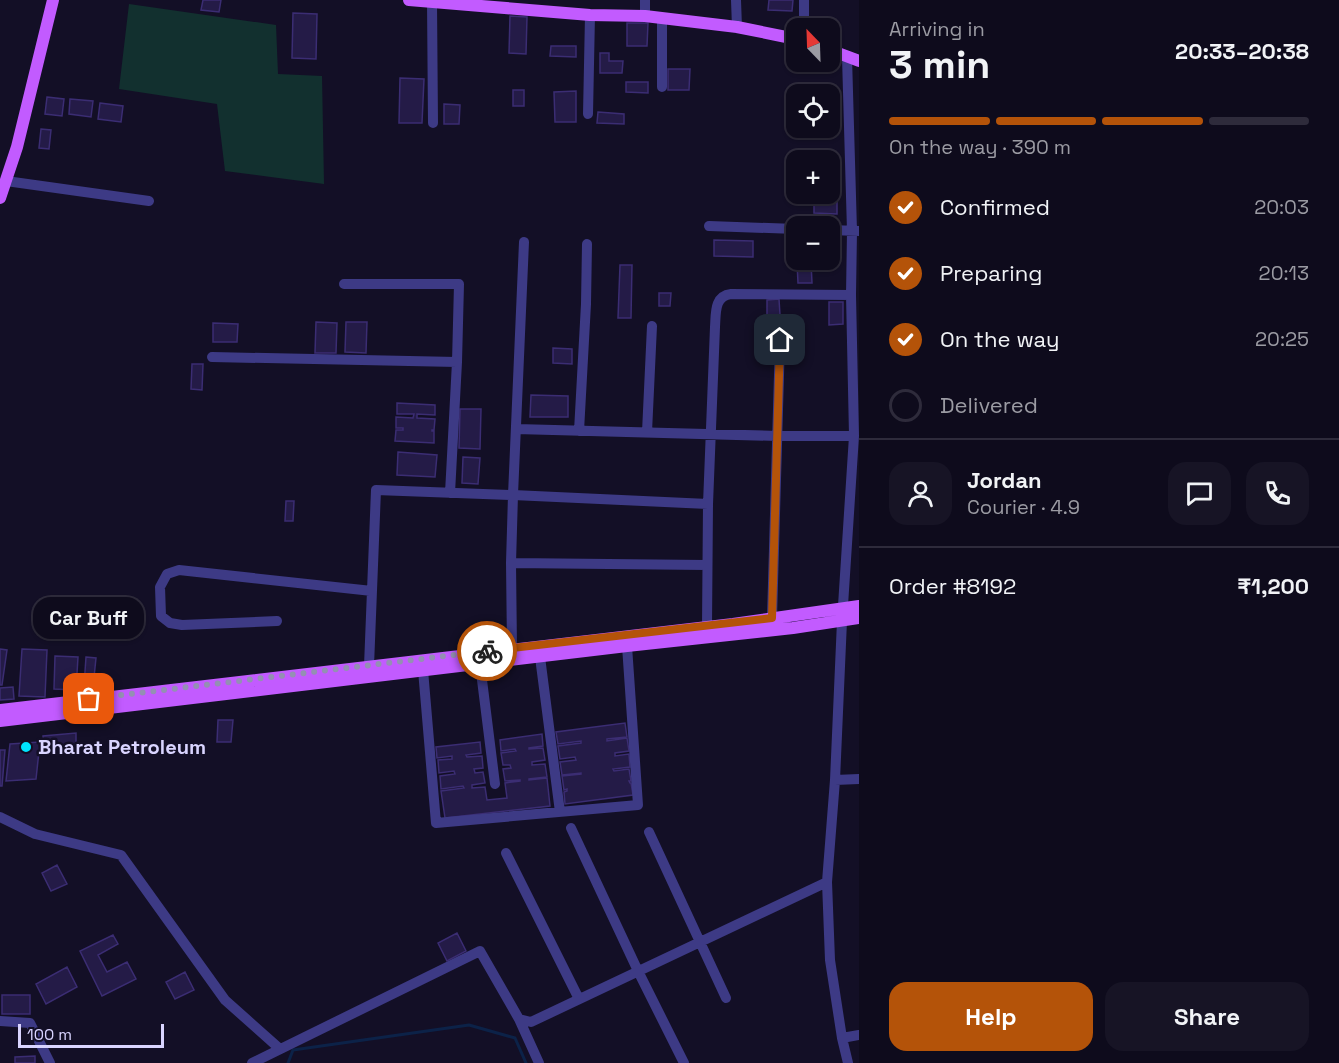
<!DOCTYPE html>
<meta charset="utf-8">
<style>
body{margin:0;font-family:"Space Grotesk",sans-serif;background:#171425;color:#f1f3f6;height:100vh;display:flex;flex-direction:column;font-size:22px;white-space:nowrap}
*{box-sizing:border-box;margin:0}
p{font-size:20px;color:#9b9ba3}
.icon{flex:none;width:33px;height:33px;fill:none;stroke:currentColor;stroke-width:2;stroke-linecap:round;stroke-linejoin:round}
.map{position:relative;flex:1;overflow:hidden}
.panel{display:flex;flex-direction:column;background:#0e0b1c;width:480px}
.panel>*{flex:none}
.needle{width:39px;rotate:337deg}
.fabs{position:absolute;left:786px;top:18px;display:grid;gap:12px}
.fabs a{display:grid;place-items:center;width:54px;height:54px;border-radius:12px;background:#0e0b1c;box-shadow:0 2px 4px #0004,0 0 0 2px #2e2b3b;font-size:30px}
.scale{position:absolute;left:18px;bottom:15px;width:146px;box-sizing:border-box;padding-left:6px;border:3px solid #d9d4ff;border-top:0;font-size:16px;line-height:21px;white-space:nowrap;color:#d9d4ff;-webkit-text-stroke:4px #130f26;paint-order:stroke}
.pin{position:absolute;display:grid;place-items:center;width:51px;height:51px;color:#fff;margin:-26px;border-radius:12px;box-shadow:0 3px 9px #0006}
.courier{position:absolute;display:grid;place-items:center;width:60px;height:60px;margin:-30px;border:4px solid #b45309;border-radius:50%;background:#fff;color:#222;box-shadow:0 2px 8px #0007}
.bubble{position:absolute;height:42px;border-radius:18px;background:#0e0b1c;box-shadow:0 2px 4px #0004,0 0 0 2px #2e2b3b;font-size:20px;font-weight:600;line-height:42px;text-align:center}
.overview em{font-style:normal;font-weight:600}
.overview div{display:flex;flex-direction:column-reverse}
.overview{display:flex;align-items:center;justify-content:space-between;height:102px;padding:0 30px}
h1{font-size:39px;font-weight:600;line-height:45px}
.bar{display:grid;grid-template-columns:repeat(4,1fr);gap:9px 6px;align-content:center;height:72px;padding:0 30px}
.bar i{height:8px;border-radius:4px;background:#2e2b3b}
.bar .on{background:#b45309}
.bar p{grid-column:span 4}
.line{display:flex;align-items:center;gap:15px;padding:0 30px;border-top:2px solid #2e2b3b}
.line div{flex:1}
.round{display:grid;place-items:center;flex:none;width:63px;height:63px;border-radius:18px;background:#171425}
ol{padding:0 30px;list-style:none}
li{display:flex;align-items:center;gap:18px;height:66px}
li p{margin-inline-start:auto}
li .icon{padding:6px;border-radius:50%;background:#b45309;color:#fff;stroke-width:4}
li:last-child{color:#9b9ba3}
li i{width:33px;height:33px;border:3px solid #2e2b3b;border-radius:50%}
.cta{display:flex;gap:12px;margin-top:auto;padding:12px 30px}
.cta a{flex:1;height:69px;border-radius:18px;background:#b45309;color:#fff;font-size:24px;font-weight:600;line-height:69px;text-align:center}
.cta a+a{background:#171425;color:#f1f3f6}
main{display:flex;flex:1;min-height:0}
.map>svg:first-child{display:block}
</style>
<main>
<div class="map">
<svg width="859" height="1063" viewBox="0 0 859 1063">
<rect width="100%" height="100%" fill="#130f26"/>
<!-- green -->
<path fill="#12302f" d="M129 4 276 25 278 74 322 76 324 184 225 171 217 104 119 89Z"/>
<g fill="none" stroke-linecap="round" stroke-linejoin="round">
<!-- stream -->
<path stroke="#0c2248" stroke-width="3" d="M288 1063 293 1050 469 1025 515 1038 526 1063"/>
</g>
<!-- building -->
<path fill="#241b47" stroke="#3b2d73" stroke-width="1.5" d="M203 0H221L219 12 201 10Z
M769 0H793L792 11 768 10Z
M293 13 317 14 316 59 292 58Z
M510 16 527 17 526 54 509 53Z
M627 23H648L647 46H627Z
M551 46H576V57L550 56Z
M600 53H609V61H623L622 73H600Z
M668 69H690L689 90H668Z
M400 78 424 79 422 123H399Z
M626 82H648V93L626 92Z
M513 90H524V106H513Z
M576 91V122H555L554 92Z
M47 97 64 99 62 116 45 114Z
M70 99 93 101 91 117 69 114Z
M100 103 123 106 121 122 98 119Z
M444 104 460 105 459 124H444Z
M598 112 624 114V124L597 123Z
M41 129 51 130 49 149 39 148Z
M814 199 837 200V214L814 213Z
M714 240 753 241V257L714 256Z
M797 262H811L812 283H798Z
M620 265H632L631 318H618Z
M659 293H671L670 306H659Z
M779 299 780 315 767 316V300Z
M829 302H843V324L829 325Z
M316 322 337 323 336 353H315Z
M346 322H367L366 353 345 352Z
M213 323 238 324 237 342H213Z
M553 348 572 349V364L553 363Z
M192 364H203L202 390 191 389Z
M531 395 568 396V417H530Z
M397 403 435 405V415L417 414V418L435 419 434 430H432V431H434V443L395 441 396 430H403V428H396V417L413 418 414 414H397Z
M460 409H481L480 449 459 448Z
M398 452 437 455 435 477 397 475Z
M463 457 480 458 478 484 462 483Z
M286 501H294L293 521H285Z
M0 649 7 650 2 685H0Z
M22 649 47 650 45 697 19 696Z
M55 656 78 657 76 690 54 689Z
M86 657 96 658 93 687 84 686Z
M13 687 14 699 0 700V688Z
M218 720H233L231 742H217Z
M625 723 627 737 607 739V741L627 738 629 751 615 753V756L629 754 630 767 613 769 614 771 629 769 631 781H629L630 783H631L633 795 565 804 564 792 567 791V789L564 790 562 776 581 774V773L562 775 560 762 576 760 575 757 560 759 558 746 581 743V741L558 744 556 732Z
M76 733V745L44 747 43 736Z
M542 734 543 746 529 748V749L543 748 545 760 532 762V765L545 764 547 777 529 779V780L547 778 550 806 445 818 441 791 464 788 463 786 441 789 440 776 455 774 454 771 439 773 438 760 452 759V756L437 758 436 747 480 742 481 753 466 755 467 757 482 756 483 768 474 769 475 773 483 772 485 783 472 785V788L485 787 487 800 507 798 505 783 520 781V780L505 781 503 769 511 768 510 765H503L501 753 516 751 515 749 501 751 500 740Z
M40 742 36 779 6 781 10 744Z
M0 750H5L2 786H0Z
M57 865 67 884 51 891 42 873Z
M457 933 466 951 447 961 438 943Z
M113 935 118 944 98 955 107 972 127 962 136 979 102 996 80 951Z
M67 967 77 987 46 1004 36 984Z
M185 972 194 990 175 999 166 982Z
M2 995H30V1014H2Z
M35 1056V1063H15V1057Z"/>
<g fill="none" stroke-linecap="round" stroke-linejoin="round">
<!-- minor -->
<path stroke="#3d3a85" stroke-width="10" d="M736 0 737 27
M432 2 433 123
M645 16V0
M804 28V0
M847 57 852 231 851 295 854 436 842 621 835 780 827 882 830 960 842 1038 848 1063
M662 87V18
M588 114 590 15
M6 181 149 201
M709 226 796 229
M830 230 859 231
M524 242 513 495 708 504 715 327C716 313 714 296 731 294L851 295
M344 284H459L457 362
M212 357 457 362 450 493
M516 429 778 436H854
M579 431 586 304 587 244
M647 432 652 326
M511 563 707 565
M772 618 780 340
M277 621 182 625 170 623 161 616 160 587 167 574 179 570 372 591
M707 626 708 504
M540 657 560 812
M480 664 495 784
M369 666 376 490 513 495 511 563 512 649
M423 670 436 823 638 805 627 646
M835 780 859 779
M0 817 35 834 121 855 225 1000 280 1049
M571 828 638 971 684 1063
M649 832 726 998
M506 853 579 999
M519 1019 539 1063
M0 1021 30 1023 50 1063
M842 1038 859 1035
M252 1063 480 951 519 1019 531 1022 827 882"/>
<!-- major -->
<path stroke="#c25bff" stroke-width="12" d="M409 0 590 15 645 16 737 27 796 39
M830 50 859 61
M0 198 17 147 53 0
M0 710 733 624 859 606
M0 721 627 646 793 628 859 618"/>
</g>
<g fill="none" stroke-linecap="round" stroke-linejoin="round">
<!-- done -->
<path stroke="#948fb3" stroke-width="6" stroke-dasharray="0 10.8" d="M89 699 487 651"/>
<!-- route -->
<path stroke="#b45309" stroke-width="8" d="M487 651 772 618 780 340"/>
</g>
<!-- markers -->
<circle fill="#00e5ff" stroke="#130f26" stroke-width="2" cx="26" cy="747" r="6"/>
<g text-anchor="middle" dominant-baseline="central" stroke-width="5" stroke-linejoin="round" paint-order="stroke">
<!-- poi labels -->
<g font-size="20" font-weight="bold" fill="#d9d4ff" stroke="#130f26" text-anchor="start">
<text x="38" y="747">Bharat Petroleum</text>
</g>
</g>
</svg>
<div class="fabs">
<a><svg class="needle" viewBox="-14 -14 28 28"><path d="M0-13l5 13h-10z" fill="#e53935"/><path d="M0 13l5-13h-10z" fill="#9b9ba3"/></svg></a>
<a><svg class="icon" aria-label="locate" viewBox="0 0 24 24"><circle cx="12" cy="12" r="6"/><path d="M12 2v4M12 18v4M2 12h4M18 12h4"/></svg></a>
<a>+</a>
<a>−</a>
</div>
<div class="scale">100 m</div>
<div class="pin" style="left:89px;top:699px;background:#ea580c"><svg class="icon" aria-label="bag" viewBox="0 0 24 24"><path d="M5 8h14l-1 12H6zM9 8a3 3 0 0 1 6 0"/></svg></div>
<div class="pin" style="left:780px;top:340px;background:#1f2937"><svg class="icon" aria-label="home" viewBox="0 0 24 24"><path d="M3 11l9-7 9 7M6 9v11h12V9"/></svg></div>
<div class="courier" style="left:487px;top:651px"><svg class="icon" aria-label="bike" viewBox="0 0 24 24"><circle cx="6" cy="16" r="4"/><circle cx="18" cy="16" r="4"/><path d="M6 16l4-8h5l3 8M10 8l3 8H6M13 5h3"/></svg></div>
<div class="bubble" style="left:33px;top:597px;width:111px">Car Buff</div>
</div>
<section class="panel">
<div class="overview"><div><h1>3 min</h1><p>Arriving in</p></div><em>20:33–20:38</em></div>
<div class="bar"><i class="on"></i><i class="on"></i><i class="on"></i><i></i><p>On the way · 390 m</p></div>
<ol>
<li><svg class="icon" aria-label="check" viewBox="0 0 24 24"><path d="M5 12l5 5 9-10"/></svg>Confirmed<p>20:03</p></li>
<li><svg class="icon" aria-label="check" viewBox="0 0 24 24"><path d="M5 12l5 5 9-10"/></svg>Preparing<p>20:13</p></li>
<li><svg class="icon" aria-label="check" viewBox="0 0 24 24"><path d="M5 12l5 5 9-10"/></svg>On the way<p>20:25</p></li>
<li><i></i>Delivered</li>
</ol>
<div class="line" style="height:108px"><a class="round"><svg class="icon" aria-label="person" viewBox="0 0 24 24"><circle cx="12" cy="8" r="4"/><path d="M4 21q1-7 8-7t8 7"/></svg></a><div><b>Jordan</b><p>Courier · 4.9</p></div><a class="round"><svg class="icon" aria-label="chat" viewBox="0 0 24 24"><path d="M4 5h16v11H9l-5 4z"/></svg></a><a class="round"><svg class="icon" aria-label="phone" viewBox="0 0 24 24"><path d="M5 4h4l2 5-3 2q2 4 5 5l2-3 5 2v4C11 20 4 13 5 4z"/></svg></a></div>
<div class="line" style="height:78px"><div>Order #8192</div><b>₹1,200</b></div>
<div class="cta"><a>Help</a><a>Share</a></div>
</section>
</main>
